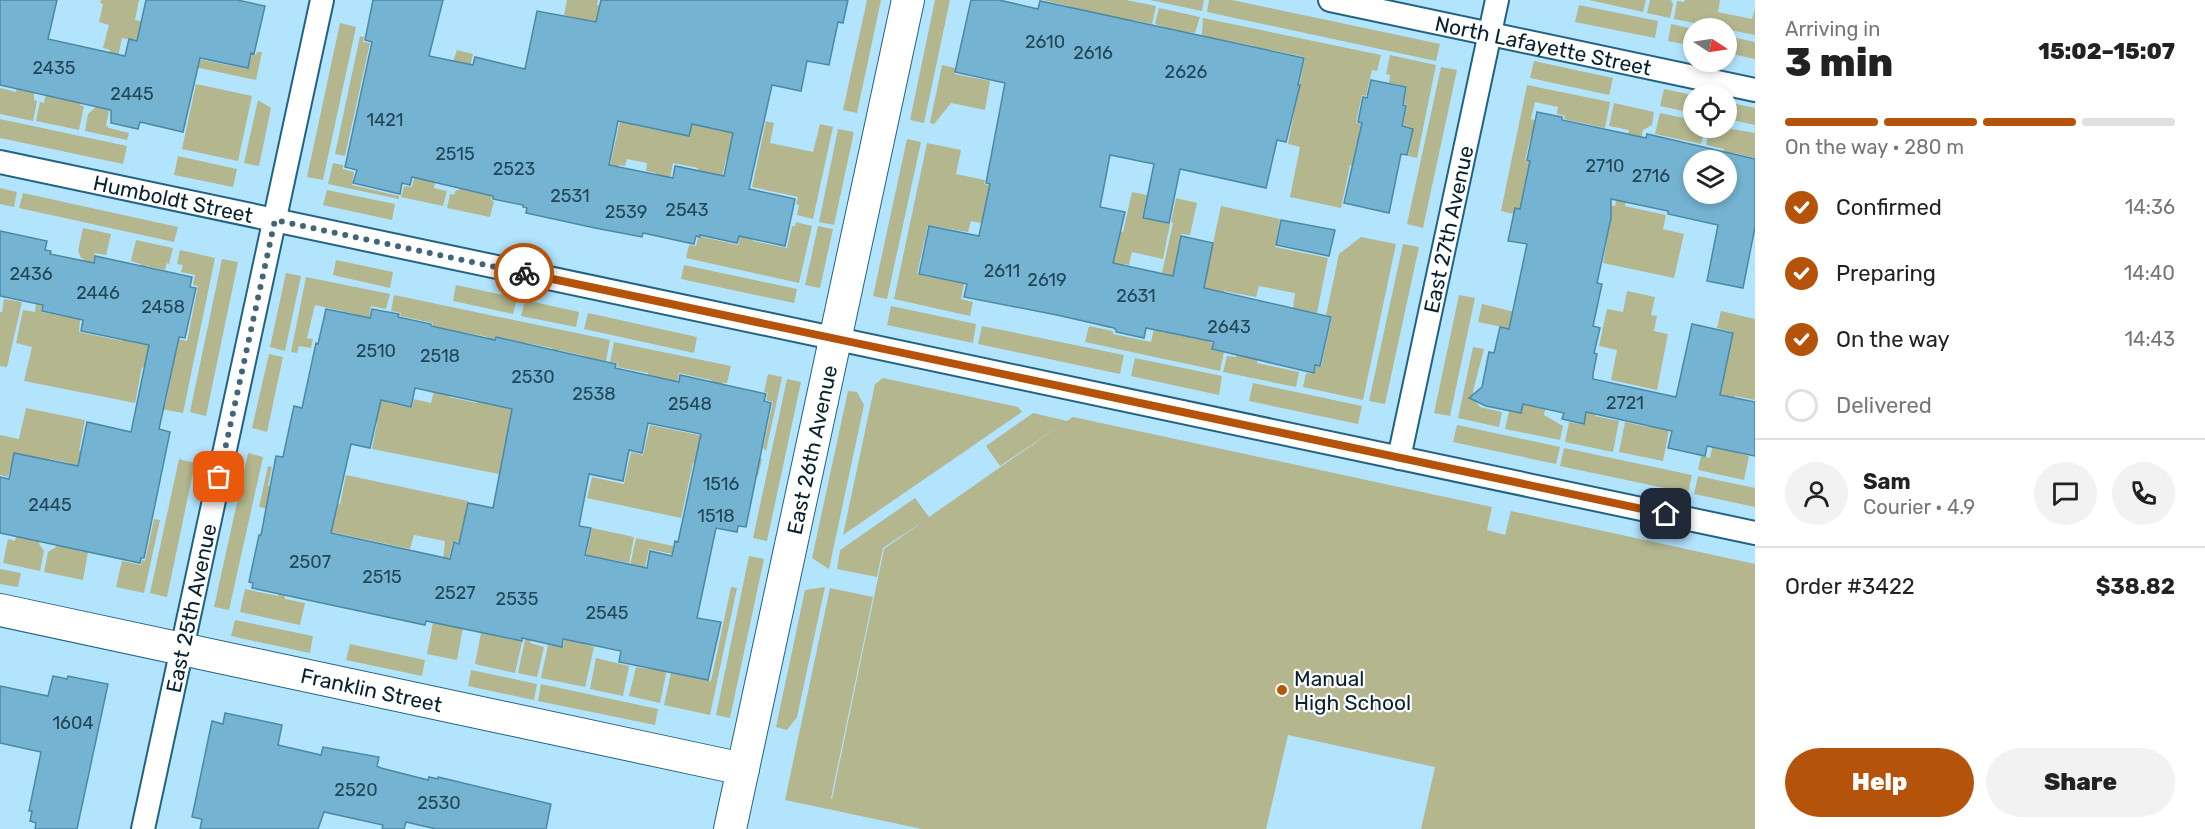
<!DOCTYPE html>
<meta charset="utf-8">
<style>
body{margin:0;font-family:Rubik,sans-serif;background:#f2f2f2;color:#222;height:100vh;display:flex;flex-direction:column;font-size:22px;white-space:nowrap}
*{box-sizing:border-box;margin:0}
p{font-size:20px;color:#767676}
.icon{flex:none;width:33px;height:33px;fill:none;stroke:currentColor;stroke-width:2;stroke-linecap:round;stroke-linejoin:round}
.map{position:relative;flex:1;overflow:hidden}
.panel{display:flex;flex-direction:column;background:#fff;width:450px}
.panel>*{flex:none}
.needle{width:39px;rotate:102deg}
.buttons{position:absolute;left:1683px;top:18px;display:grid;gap:12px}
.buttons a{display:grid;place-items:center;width:54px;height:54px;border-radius:50%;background:#fff;box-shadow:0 3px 9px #0003;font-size:30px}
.pin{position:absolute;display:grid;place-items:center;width:51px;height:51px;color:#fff;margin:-26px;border-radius:12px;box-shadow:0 3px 9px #0006}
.courier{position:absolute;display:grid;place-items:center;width:60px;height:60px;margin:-30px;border:4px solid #b45309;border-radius:50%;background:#fff;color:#222;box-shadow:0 2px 8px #0007}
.overview em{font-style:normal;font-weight:800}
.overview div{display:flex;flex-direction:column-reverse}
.overview{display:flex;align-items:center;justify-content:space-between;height:102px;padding:0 30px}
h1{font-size:39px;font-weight:800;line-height:45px}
.bar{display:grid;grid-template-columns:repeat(4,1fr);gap:9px 6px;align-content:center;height:72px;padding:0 30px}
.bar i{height:8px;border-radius:4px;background:#e0e0e0}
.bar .on{background:#b45309}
.bar p{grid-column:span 4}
.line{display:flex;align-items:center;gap:15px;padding:0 30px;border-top:2px solid #e0e0e0}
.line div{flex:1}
.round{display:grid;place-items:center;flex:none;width:63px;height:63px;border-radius:32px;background:#f2f2f2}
ol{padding:0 30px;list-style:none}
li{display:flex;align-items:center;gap:18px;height:66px}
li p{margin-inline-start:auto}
li .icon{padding:6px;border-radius:50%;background:#b45309;color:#fff;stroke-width:4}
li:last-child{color:#767676}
li i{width:33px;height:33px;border:3px solid #e0e0e0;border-radius:50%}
.primary-button{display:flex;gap:12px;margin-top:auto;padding:12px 30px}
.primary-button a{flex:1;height:69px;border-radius:36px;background:#b45309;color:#fff;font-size:24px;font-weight:800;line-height:69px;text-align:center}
.primary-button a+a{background:#f2f2f2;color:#222}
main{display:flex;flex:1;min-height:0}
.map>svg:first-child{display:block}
</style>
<main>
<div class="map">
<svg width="1755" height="829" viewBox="0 0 1755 829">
<rect width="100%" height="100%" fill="#b2e4fe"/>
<!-- green -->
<path fill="#b4b68e" d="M101 0H139L135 20 163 26 159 45 122 38 110 96 112 97 106 125 109 128 129 133 127 140 85 131 88 114 98 105 110 50 103 48 109 25 99 22 103 4 100 3Z
M567 0H598L597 5 609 8 590 50 574 47 580 19 564 15Z
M867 0H881L857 113 843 110Z
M935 0H950L924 123 910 120Z
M1043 0H1126L1156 6 1152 24 1133 20 1131 25 1068 13 1069 6Z
M1150 0H1204L1202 11Z
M1209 0H1232L1440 44 1436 61 1207 12Z
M1589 0H1646L1643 12Z
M1650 0H1671L1673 4 1670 18 1647 13Z
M1685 0H1720L1718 12 1752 19 1755 9V35L1674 19 1677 1 1684 2Z
M1579 5 1658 21 1655 38 1575 22Z
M1159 8 1200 17 1195 33 1181 31 1179 38 1160 52 1165 27 1155 24Z
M1203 18 1381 55 1377 71 1372 70 1366 96 1362 95 1356 123 1361 124 1356 151 1376 170 1350 165 1341 208 1290 197 1300 147 1288 144 1305 57 1267 49 1256 97 1253 53 1254 46 1224 40 1222 47 1207 45 1209 37 1202 35Z
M340 23 356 27 323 180 307 177Z
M1671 24 1693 29V46L1668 41Z
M360 36 364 37 363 42 370 43 345 156 335 154Z
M1727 36 1755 42V59L1727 53Z
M457 50 473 54 466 86 450 116 434 188 447 191 443 206 401 197 404 186 412 187 417 166Z
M257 52H262L256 80 171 62 172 54 248 69 252 54 256 55Z
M1390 55 1436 65 1417 158 1408 156 1413 128 1403 126 1407 105 1404 104 1407 87 1389 83 1390 75 1386 74Z
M1534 61 1613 78 1609 95 1530 78Z
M942 65 955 68V74L990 81 985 110 951 103 934 124 930 123Z
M1441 67 1457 70 1423 228 1407 224Z
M196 84 252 96 238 161 182 149Z
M1527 85 1610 102 1605 128 1564 119 1565 116 1557 114 1558 107 1535 102 1531 119 1538 121 1535 135H1531L1525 160 1530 162 1527 177 1533 179 1527 210 1515 207 1514 214 1501 211Z
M0 88 16 92 17 88 34 92V100L37 101 33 121 0 114Z
M627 89 639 91 633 125 661 131 669 92 738 107 731 141 758 147 755 165 726 159 709 237 696 179 698 168 673 163 669 185 648 212 656 173 646 171 647 163 627 159 625 166 619 165 618 168 610 166Z
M1664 89 1693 95V113L1660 106Z
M48 96 80 102V105L84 106 79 130 36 121 40 102 44 103 45 97Z
M258 100 271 108 259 166 244 163Z
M1727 102 1755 108V125L1727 119Z
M1614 103 1654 112 1652 125 1643 130 1625 206 1666 215 1663 229 1684 234 1674 278 1603 263 1609 228 1598 225 1602 204 1615 206 1629 130 1609 126Z
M1660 113 1693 120 1694 128H1705L1701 144 1655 134Z
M0 119 127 146 123 164 0 138Z
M766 121 774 123 770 143 813 152 820 124 833 127 813 219 797 215 799 205 796 204 798 197 752 187Z
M1710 128H1726L1755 133V158L1734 153 1727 190 1726 160H1722L1724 149 1706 145Z
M838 129 854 132 834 225 819 222Z
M907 139 921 142 887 299 873 296Z
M504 141 491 200 494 201 490 217 447 208 450 194 454 195 456 190H459L466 157Z
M927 143 961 150 956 174 985 180 984 184 1010 190 1025 233 971 221 968 232 928 225 917 274 964 284 961 299 973 302 970 316 894 299Z
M178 156 237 169 233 187 174 175Z
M333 163 343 165V169L354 172 352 185 399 196V199L328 184Z
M0 188 17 192 14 207 0 204Z
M750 188 761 191 754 220 757 221 753 241 787 248 792 226H795L796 222 812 226 799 283 686 258 689 245 696 246 698 238 702 237 738 245Z
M327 190 395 204 392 220 323 205Z
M1132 192 1147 195 1142 218 1170 224 1163 259 1132 252 1129 265 1124 264 1110 328 1097 325 1113 250 1098 227 1123 232Z
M23 193 178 227 174 242 19 208Z
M1176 198 1197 203 1190 235 1181 234 1161 332 1193 338 1221 206 1280 219 1275 247 1328 258 1317 313 1293 308 1295 293 1259 286 1256 297 1224 291 1221 307 1216 306 1209 342 1213 343 1212 350 1224 352 1220 371 1085 342 1089 326 1113 331V334L1151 342 1166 274 1162 273 1173 223 1171 222Z
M818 226 833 229 820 288 805 285Z
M83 228 111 234 106 255 95 253 83 308 75 307 85 260 81 258 78 251Z
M1361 237 1396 244 1363 400 1303 387 1306 373 1314 374 1316 366 1321 367 1332 317 1326 315 1339 254Z
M136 240 173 248 169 264 167 263 165 270 146 266 144 275 139 274 141 264 131 261Z
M1403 244 1419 247 1385 404 1369 401Z
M180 250 215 258 183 413 161 409V405L165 406 172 373 142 367 135 403 24 381 32 347 16 343 23 310 35 312 36 304 42 305 41 312 68 317 70 308 81 311 79 332 123 341 126 330 129 329 187 341 198 286 193 285 195 275 181 272 183 265 177 264Z
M222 259 238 262 206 416 190 412Z
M336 260 393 272 390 288 333 275Z
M684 265 797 289 794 303 681 279Z
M286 273 301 276 285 351 270 347Z
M306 277 390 294 386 309 371 306 369 317H366L356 363 345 361 355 314 315 305 307 338 313 339 311 348 299 346 297 353 291 352Z
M456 285 517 298 513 314 453 301Z
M1627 291 1655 297 1651 315 1657 316 1654 331 1668 334 1657 390 1611 380 1617 350 1599 346 1607 309 1623 312Z
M394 295 610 340 606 361 598 360 597 364 584 361 585 356 559 350 558 354 550 358 552 348 527 343 524 352 519 351 520 342 495 336 493 346 487 344 488 337 463 332 461 341 431 331 433 323 400 316 401 313 391 311Z
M1459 295 1475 298 1450 416 1434 413Z
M4 299 22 302 7 367 0 366V312H2Z
M525 300 579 312 576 327 521 316Z
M1482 304 1544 319 1565 314 1544 415 1563 426 1560 440 1505 429 1509 411 1521 413 1537 334 1478 322Z
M891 306 976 324 973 343 887 325Z
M1721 311 1755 319V400L1735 396 1732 411 1718 408 1733 332 1717 328Z
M588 313 697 337 694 353 584 329Z
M982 326 1124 355 1120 374 978 344Z
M614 342 731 366 727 383H723L722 391 710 389 711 380 679 373 668 427 646 385 648 373 617 367 618 363 610 362Z
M1473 347 1484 349 1473 391 1474 400 1480 407 1502 412 1499 427 1458 418Z
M1237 353 1258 357 1257 363 1299 372 1296 387 1223 372 1227 356 1236 357Z
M269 354 283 357 267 432 252 428Z
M1135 358 1222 376 1219 395 1131 376Z
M768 374 782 377 766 451 763 448 773 402 766 400 768 393 764 392Z
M883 378 1018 407 1022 412 843 535 875 384Z
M787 379 801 382 767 541 753 538Z
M393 381 389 403 412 408 414 399 431 403 435 387 450 390 449 397 477 403 480 392 511 395 532 449 505 443 499 474 372 449 377 423 361 419Z
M1593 382 1602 384 1595 416 1619 421 1613 452 1565 442 1569 422 1584 425Z
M1253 383 1362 406 1358 424 1249 401Z
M848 391 857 392 864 405 829 569 812 558Z
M1654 395 1675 400 1663 461 1619 452 1625 422 1647 427Z
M26 408 85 420 79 451 100 455 66 475 69 463 50 459 47 470 27 473 10 469 8 477 0 475V435L19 439Z
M1720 410 1730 412 1722 449 1749 456 1744 480 1698 470 1701 456 1710 458Z
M1033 413 1067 421 1073 417 1492 507 1487 530 1505 535 1511 511 1755 564V829H1421L1435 767 1288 735 1266 829H922L785 800 830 588 873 597 831 798 832 799 884 549 928 518 883 548 877 577 837 569 840 550 915 498 929 517 1065 422 1000 466 986 446Z
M650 425 703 436 701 447 762 459 758 476 693 463 681 518 587 498 592 477 624 484 631 452 643 455Z
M1457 425 1560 447 1556 464 1453 442Z
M1564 448 1692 475 1688 493 1560 466Z
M248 453 263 457 229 610 214 607Z
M179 459 195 463 167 597 150 593Z
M268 466 272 467 268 486 340 504 346 475 468 501 461 534 473 545 453 541 448 562 443 561 445 541 414 535 410 549 300 525 301 516 259 507Z
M1698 476 1755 488V507L1694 494Z
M154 519 160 520 144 593 116 587 122 561 141 565 142 560 145 561Z
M592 528 634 537 629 563 608 559 604 574 585 561Z
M17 533 40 538 39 544 44 551 40 571 3 563 8 539 15 541Z
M636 538 673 546 672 554 649 549 642 580H627Z
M57 541 81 545 80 551 88 552 83 580 44 572 48 552 56 547Z
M749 556 764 559 730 718 716 715Z
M0 569 21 573 18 587 0 584Z
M537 583 543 584 530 643 544 647 537 677 518 673Z
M731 587 737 588 710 715 664 705 671 673 711 681Z
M825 587 797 717 787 730 776 727 805 590Z
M245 589 278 596 279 593 285 594V599L305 603 300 625 240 612Z
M575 590 593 593 583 644 594 647 585 687 541 678 548 645 563 647Z
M434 617 464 622 457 660 427 654Z
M235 620 313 636 310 653 231 636Z
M490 626 499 628 498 636 522 642 515 673 475 664 481 633 488 634Z
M657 629 670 654 660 703 629 696 636 667 648 669Z
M350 644 425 660 422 676 346 660Z
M596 658 629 666 623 696 590 689Z
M471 670 537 684 534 700 468 686Z
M541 684 658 709 655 725 538 701Z"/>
<!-- building -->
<path fill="#74b3d1" stroke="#4a89a6" stroke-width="1.5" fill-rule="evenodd" d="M0 0H57L48 39 125 56 129 39 137 41 146 0H237L265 6 254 54 251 53 248 68 200 58 183 132 140 122 138 129 111 123V110L0 85Z
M373 0H443L429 56 473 65 475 57 525 69 537 11 596 22 601 0H848L843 23 838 22 829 65 807 61 801 91 772 85 749 189 795 199 785 246 739 236 737 243 700 235V237L696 236 694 244 643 233 642 237 595 228 526 213 527 208 523 207V205L493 199V196L412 177 410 185 402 183 400 194 353 183 357 170 345 167 372 42 365 40ZM618 121 689 136 692 124 733 133 724 176 675 166 673 178 609 165Z
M971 0H999L1038 9 1040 1 1304 58 1298 85H1300L1286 142 1277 140 1266 188 1180 169 1169 223 1143 218 1154 164 1110 155 1100 207 1125 212 1113 263 1173 276 1181 236 1213 243 1204 288 1331 317 1320 366 1315 365 1314 373 1212 349 1214 342 1210 341 1146 328 1144 338 1116 332V330L1114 328 1057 315 964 297 967 284 919 274 929 226 979 236 990 184 986 183 1005 83 955 72Z
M1371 80 1406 87 1403 105 1406 106 1402 126 1413 129 1407 155 1401 154 1389 213 1344 203 1362 123 1358 122 1363 97 1367 98Z
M1537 112 1562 117V120L1646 138 1647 134 1755 159V227L1743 288 1707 281 1718 225 1668 214V211L1611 199V218L1597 283 1602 284 1593 326 1600 328 1594 353 1597 354 1593 374V379L1676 397 1692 324 1733 333 1720 395 1755 402V456L1707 446 1705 456 1668 448 1672 431 1586 412 1584 424 1562 419 1564 413 1523 404 1521 413 1486 406 1469 398 1482 387 1489 352 1494 353 1500 327 1509 329 1527 244 1508 241 1515 208 1520 209 1530 161 1527 160ZM1694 160H1726V194H1694Z
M1281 220 1335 230 1329 256 1276 245Z
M0 231 47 241 45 250 51 251 50 254 94 263 95 256 192 277 190 287 196 288 185 338 179 337 159 429 170 432 144 558H141L140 563 0 533V477L9 479 14 453 78 466 87 422 131 432 149 345 81 331 83 320 42 311 43 305 0 296Z
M326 309 370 318 372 309 399 314 398 317 431 324V326L495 340 496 337 584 357 616 364 615 368 679 382 680 375 766 394 764 401 771 403 746 527 738 526 737 532 716 528 697 618 721 622 708 680 619 662 621 651 563 639 562 647 522 638V641L426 621 425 625 252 588 253 583 249 582 259 535H261L276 456 283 457 294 406 302 408 316 343 318 344ZM415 388 512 409 493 508 468 503 459 544 454 542 450 559 331 533 351 444 370 448 381 400 411 407ZM648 423 701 434 678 542 675 541 672 556 650 551 647 568 585 555 591 528 579 526 589 474 623 481 629 450 642 453Z
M53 676 67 679 68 676 108 684 77 829H35L36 823 30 821 32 811H29L41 752 0 743V686L48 696Z
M225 713 282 725 278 745 321 755 323 747 379 757 377 766 381 768 428 780 429 777 438 779V777L551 804 546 829H436L406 822 404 829H382L383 825 324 812 318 829H200L202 819 192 817 212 721 223 724Z"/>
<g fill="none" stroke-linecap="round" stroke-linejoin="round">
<!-- street casing -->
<g stroke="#22637f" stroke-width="26">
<g id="street">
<path id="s1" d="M1330 0 1755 90"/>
<path id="s2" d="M0 162 1755 533"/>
<path id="s3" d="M1399 458 1497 0"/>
<path id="s4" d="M143 829 322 0"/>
</g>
</g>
<!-- secondary casing -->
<g stroke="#22637f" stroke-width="34">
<g id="secondary">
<path id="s5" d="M0 610 743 769"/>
<path id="s6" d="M730 829 908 0"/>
</g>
</g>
<!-- street -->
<use href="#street" stroke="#fff" stroke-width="22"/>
<!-- secondary -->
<use href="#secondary" stroke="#fff" stroke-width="32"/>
</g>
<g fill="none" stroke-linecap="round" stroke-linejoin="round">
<!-- done -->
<path stroke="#436677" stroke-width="6" stroke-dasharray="0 10.8" d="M219 477 275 220 524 273"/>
<!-- route -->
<path stroke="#b45309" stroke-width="8" d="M524 273 1666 514"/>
</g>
<!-- markers -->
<circle fill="#b6570c" stroke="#fdfdfd" stroke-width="2" cx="1282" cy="690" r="6"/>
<g text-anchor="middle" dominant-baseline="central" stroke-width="4.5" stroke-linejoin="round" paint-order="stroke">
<!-- number labels -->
<g font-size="18" fill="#224657">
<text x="1045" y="42">2610</text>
<text x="1093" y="53">2616</text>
<text x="54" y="68">2435</text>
<text x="1186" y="72">2626</text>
<text x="132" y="94">2445</text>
<text x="385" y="120">1421</text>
<text x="455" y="154">2515</text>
<text x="1605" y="166">2710</text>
<text x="514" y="169">2523</text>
<text x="1651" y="176">2716</text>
<text x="570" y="196">2531</text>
<text x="687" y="210">2543</text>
<text x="626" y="212">2539</text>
<text x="1002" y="271">2611</text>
<text x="31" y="274">2436</text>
<text x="1047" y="280">2619</text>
<text x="98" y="293">2446</text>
<text x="1136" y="296">2631</text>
<text x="163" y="307">2458</text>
<text x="1229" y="327">2643</text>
<text x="376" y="351">2510</text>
<text x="440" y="356">2518</text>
<text x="533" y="377">2530</text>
<text x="594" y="394">2538</text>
<text x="1625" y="403">2721</text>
<text x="690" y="404">2548</text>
<text x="721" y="484">1516</text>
<text x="50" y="505">2445</text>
<text x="716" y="516">1518</text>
<text x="310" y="562">2507</text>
<text x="382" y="577">2515</text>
<text x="455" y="593">2527</text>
<text x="517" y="599">2535</text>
<text x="607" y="613">2545</text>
<text x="73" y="723">1604</text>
<text x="356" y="790">2520</text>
<text x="439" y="803">2530</text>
</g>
<!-- street labels -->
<g font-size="21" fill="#07222e" stroke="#fdfdfd">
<text stroke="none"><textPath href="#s1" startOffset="218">North Lafayette Street</textPath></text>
<text stroke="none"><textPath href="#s2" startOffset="177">Humboldt Street</textPath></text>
<text stroke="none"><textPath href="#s3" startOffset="234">East 27th Avenue</textPath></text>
<text stroke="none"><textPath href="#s6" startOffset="388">East 26th Avenue</textPath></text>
<text stroke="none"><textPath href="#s4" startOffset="226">East 25th Avenue</textPath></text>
<text stroke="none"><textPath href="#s5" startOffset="380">Franklin Street</textPath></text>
</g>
<!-- poi labels -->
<g font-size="21" fill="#07222e" stroke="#fdfdfd" text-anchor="start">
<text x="1294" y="678">Manual<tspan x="1294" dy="24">High School</tspan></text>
</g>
</g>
</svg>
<div class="buttons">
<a><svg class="needle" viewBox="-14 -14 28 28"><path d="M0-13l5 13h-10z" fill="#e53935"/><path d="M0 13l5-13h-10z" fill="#767676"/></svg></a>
<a><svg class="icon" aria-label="locate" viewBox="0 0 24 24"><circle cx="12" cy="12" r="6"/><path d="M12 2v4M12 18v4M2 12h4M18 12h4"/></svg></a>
<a><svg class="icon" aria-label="layers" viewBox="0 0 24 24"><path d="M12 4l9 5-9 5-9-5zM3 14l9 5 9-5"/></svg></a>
</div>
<div class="pin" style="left:219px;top:477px;background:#ea580c"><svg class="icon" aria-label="bag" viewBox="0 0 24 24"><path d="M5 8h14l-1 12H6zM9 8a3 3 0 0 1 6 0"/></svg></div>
<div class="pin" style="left:1666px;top:514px;background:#1f2937"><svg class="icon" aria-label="home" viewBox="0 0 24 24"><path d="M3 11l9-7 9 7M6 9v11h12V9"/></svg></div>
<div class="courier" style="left:524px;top:273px"><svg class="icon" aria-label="bike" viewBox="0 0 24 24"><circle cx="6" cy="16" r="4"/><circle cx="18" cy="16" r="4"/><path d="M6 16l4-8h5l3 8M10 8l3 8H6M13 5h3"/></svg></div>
</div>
<section class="panel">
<div class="overview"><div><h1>3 min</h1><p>Arriving in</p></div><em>15:02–15:07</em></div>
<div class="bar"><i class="on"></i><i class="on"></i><i class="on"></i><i></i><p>On the way · 280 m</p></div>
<ol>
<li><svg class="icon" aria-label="check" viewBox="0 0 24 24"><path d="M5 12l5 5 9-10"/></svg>Confirmed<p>14:36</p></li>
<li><svg class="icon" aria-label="check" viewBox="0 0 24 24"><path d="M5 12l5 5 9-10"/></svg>Preparing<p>14:40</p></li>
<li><svg class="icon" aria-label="check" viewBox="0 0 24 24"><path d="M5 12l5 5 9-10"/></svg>On the way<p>14:43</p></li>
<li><i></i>Delivered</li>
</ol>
<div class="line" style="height:108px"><a class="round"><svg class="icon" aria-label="person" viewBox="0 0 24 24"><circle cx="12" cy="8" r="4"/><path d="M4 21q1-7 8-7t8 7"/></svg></a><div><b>Sam</b><p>Courier · 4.9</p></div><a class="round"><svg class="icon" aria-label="chat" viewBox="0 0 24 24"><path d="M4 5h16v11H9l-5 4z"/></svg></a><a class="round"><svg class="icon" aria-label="phone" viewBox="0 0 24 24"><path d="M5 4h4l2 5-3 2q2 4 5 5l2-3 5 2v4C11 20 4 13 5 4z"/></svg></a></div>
<div class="line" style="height:78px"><div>Order #3422</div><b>$38.82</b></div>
<div class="primary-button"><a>Help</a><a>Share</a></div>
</section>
</main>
